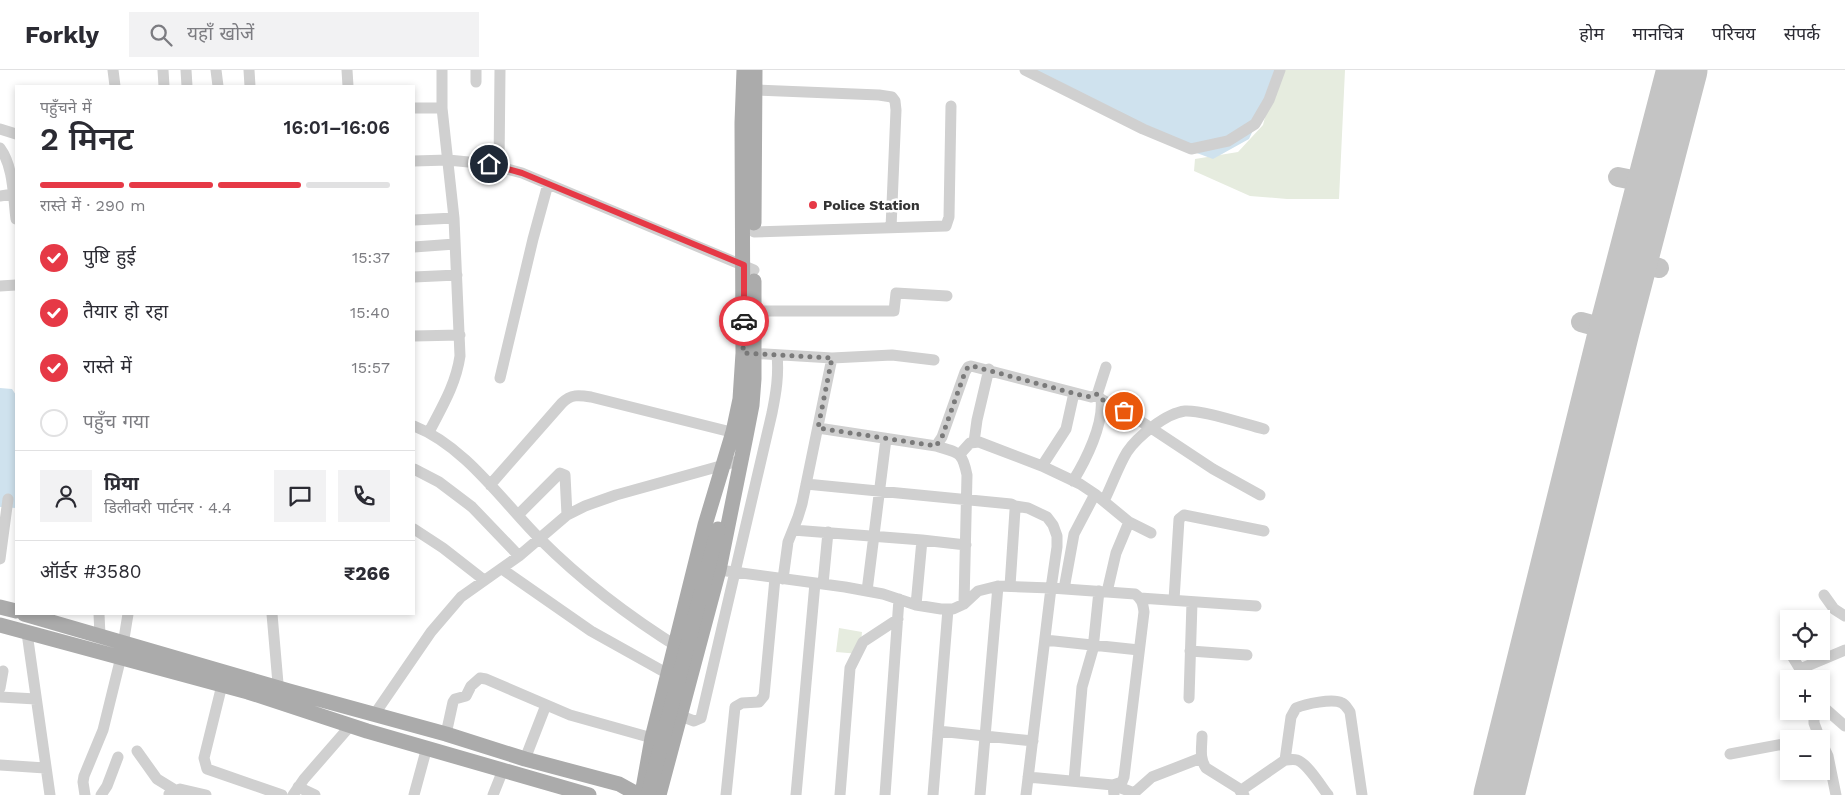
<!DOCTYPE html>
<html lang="hi">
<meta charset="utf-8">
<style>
body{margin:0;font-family:"Work Sans","Noto Sans Devanagari",sans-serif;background:#f2f2f3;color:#2b2b33;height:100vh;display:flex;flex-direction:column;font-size:19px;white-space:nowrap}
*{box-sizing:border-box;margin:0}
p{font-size:16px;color:#7c7c81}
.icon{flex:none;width:28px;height:28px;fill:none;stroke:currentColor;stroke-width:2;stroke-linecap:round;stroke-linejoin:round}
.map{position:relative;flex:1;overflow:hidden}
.details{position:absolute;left:15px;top:15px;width:400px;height:530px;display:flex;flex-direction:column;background:#fff;border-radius:0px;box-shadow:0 2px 8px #0003}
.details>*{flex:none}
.controls{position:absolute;left:1780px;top:540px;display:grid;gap:10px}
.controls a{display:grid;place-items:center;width:50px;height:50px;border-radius:0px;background:#fff;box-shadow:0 2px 8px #0003;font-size:25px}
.pin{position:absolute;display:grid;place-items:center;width:42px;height:42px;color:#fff;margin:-21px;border:2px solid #fff;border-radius:50%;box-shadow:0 1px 5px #0007}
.courier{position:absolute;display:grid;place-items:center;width:50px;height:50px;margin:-25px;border:4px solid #e63946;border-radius:50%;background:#fff;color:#222;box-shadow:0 1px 6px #0007}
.headline em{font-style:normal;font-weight:600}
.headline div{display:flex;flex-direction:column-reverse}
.headline{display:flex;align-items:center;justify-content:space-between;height:85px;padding:0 25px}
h1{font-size:32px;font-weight:600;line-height:38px}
.bar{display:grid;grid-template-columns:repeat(4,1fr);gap:8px 5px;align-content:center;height:60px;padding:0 25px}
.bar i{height:6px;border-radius:4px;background:#e1e1e2}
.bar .selected{background:#e63946}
.bar p{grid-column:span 4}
.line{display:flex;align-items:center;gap:12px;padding:0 25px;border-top:1px solid #e1e1e2}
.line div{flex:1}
.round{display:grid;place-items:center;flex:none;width:52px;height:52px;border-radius:0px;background:#f2f2f3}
ol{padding:0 25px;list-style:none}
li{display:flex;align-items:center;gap:15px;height:55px}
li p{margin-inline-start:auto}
li .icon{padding:5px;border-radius:50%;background:#e63946;color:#fff;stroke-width:4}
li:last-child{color:#7c7c81}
li i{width:28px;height:28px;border:2px solid #e1e1e2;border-radius:50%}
header{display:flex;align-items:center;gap:30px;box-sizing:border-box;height:70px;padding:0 25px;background:#fff;border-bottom:1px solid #e1e1e2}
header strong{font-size:24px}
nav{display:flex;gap:28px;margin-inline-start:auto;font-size:18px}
.search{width:350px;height:45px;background:#f2f2f3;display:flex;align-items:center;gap:12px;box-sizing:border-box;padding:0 18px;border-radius:0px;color:#7c7c81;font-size:19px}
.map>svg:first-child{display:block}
</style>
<header>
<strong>Forkly</strong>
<div class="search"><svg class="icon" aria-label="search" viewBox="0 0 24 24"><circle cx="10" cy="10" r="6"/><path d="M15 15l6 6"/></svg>यहाँ खोजें</div>
<nav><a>होम</a><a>मानचित्र</a><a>परिचय</a><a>संपर्क</a></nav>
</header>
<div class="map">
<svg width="1845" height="725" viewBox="0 0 1845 725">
<rect width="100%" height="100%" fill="#fff"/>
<!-- green -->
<path fill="#e6ecdf" d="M1277 0H1345L1339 129H1287L1250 126 1194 101 1195 89 1238 82 1263 55Z
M839 558 862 562 860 584 836 582Z"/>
<!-- water -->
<path fill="#cfe2ee" d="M1023 0H1276V10L1249 69 1213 89 1148 65Z
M0 318 12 319 16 325V438L0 437Z"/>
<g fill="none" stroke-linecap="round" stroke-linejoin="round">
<!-- taxiway -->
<path stroke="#c4c4c4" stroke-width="20" d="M1618 107 1653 114
M1633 192 1659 198
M1581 252 1614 261"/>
<!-- runway -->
<path stroke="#c4c4c4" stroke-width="51" d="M1499 725 1614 261 1682 0"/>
<!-- minor -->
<path stroke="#d0d0d0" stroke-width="11" d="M113 0 115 16
M163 0 164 16
M186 0 187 16
M216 0 218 16
M249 0 250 16
M347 0 348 16
M1025 0 1143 59 1191 79 1228 71 1255 54 1269 30 1280 0
M476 12V0
M755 20 879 25 892 27 895 31 896 40 891 158
M414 38H442
M0 59 16 64
M0 78C14 97 13 127 16 149
M414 91 448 90 489 94 522 103 754 200
M499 97 500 0
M0 126 13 124
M414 150 454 148
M754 162 946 156 949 147 951 36
M414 177 455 174
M414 207 457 205
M0 216 16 215
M754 241H894L896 223 947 226
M414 266 460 265
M748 283 832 288 892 285 934 290
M500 308 533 169 548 114
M1101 329 1145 354 1213 399 1260 425
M414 356C465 376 502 431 540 469 583 512 631 548 681 579
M818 358 936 376 942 367 965 302 968 297 971 296 1091 327 1097 325 1106 297
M429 362C442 337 456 314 460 286L454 148 442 38V0
M974 372 977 350 989 299
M936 376C958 383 962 380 967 405L964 534
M960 384 970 373 979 372 1042 396 1080 414 1095 424 1129 452 1151 463
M1042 396 1066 359 1074 323
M414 399 439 412 472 437 519 486
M1073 411C1086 390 1104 354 1101 329L1097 325
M806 414 1011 434 1015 436V440L1010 516
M490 415 562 333C571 324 579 325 591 327L739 364
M1104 431C1112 415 1118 397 1127 382 1137 367 1166 343 1185 341 1204 340 1244 354 1264 359
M1015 436 1028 438 1047 447 1053 455 1057 466V477L1051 518 1026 725
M518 445 560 403 565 405 567 445
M414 459 443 478 484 510
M793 460 922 470 966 475
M0 489 8 429
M502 499 591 561 668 604
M719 500 845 517 883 524 916 535 941 539H953L964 534 978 521 998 516 1051 518 1135 524C1142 529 1143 534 1144 542L1124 707 1122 712 1113 715 1028 707
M783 509 788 472 798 447 802 434 832 288
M823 514 828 462
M1064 519 1074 464 1095 424
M867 521 886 369
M1107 522 1116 483 1129 452
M1824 525 1834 539 1845 546
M1140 528 1256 536
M1174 530 1179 449 1184 445 1264 461
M916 535 922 470
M99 544 100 565
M272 544 279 625
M27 563 50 725
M1045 570 1139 580
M1190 581 1247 585
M1789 581 1806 609
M1800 599 1845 580
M222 615 204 688 207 699 282 725
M0 618 3 601
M0 627 36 629
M1189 628 1192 532
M1821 635 1845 656
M1814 641V653L1820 669
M374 645 431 562 461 527 519 486 567 445 585 436 616 425 742 390
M681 646 694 651 701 648 772 343C776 323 779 305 777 285
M938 661 1033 671
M446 664 453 632 455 629 466 626 471 616 480 608 486 609 570 645 652 668
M1202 666C1202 677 1199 688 1206 698L1238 718 1244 725
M1821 671 1828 686 1836 725
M137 681 157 709 175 720
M1730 684 1789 673
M525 689 546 635
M1285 690 1291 647 1296 638C1305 634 1333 628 1342 633 1346 635 1347 638 1350 642L1362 725
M0 695 45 698
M1074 711 1082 617 1093 579 1099 521
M298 717 315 725
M1240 721 1285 690C1289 690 1293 689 1297 690 1307 693 1321 716 1328 725
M169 724 180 719 206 725
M85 725 83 712 84 706 103 660 121 587 128 544
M101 725 107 716 118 687
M293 725 304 709 351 655
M414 725 427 677
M493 725 503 700
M726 725 735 637 742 633 759 632 764 626 775 508
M796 725 815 513
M840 725 850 598 863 572 898 549
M885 725 899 529
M933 725 948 539
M980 725 998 516
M1114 725 1113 715 1134 723 1152 707 1201 688"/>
<!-- major -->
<path stroke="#ababab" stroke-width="15" d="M754 153 755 0
M0 537 16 541
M24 544 289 621 446 664 525 689 619 714 639 725
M0 555 248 622 367 661 589 725
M642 724 652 668 705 455 733 362 740 329 743 283 742 53 744 0
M659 725 719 500 746 366 752 335 754 309V211"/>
<!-- major-bridge -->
<path stroke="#ababab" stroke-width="15" d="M648 725 718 459"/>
</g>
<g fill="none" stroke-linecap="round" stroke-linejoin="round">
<!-- done -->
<path stroke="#7a7a7a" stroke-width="5" stroke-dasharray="0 9" d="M744 251 743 283 832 288 818 358 936 376 942 367 965 302 968 297 972 296 1084 326 1092 327 1097 324 1101 329 1124 341"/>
<!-- route -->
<path stroke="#e63946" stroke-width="6" d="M489 94 522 103 744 195V251"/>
</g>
<!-- markers -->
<circle fill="#e63946" stroke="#fff" stroke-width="2" cx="813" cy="135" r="5"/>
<g text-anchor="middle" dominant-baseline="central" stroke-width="5" stroke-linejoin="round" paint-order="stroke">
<!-- poi labels -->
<g font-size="14" font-weight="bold" fill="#333" stroke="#fff" text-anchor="start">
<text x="823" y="135">Police Station</text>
</g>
</g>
</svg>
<div class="controls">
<a><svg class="icon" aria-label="locate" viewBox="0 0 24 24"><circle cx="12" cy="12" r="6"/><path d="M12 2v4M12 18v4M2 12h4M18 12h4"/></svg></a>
<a>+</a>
<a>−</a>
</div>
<div class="pin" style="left:1124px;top:341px;background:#ea580c"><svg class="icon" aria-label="bag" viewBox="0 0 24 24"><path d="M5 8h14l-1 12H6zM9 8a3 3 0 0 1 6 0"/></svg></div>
<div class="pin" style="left:489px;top:94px;background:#1f2937"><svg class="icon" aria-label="home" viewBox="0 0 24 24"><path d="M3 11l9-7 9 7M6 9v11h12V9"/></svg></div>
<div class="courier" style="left:744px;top:251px"><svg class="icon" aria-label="car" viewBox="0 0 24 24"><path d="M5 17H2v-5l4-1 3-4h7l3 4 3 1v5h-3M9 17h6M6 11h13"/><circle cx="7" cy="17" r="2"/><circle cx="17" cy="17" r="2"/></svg></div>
<section class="details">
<div class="headline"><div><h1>2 मिनट</h1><p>पहुँचने में</p></div><em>16:01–16:06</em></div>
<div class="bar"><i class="selected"></i><i class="selected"></i><i class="selected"></i><i></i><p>रास्ते में · 290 m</p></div>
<ol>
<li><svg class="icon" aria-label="check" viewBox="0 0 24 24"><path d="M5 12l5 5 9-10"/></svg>पुष्टि हुई<p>15:37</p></li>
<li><svg class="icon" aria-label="check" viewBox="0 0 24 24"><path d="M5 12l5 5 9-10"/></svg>तैयार हो रहा<p>15:40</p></li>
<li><svg class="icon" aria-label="check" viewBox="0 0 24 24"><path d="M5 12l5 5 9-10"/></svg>रास्ते में<p>15:57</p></li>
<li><i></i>पहुँच गया</li>
</ol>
<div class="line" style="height:90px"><a class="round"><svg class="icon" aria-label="person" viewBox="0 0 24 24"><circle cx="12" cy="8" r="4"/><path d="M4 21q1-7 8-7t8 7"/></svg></a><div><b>प्रिया</b><p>डिलीवरी पार्टनर · 4.4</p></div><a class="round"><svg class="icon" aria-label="chat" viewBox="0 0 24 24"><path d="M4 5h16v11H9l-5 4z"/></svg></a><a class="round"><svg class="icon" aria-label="phone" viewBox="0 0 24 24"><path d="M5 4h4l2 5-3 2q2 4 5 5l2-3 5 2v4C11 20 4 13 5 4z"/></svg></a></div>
<div class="line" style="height:65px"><div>ऑर्डर #3580</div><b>₹266</b></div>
</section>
</div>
